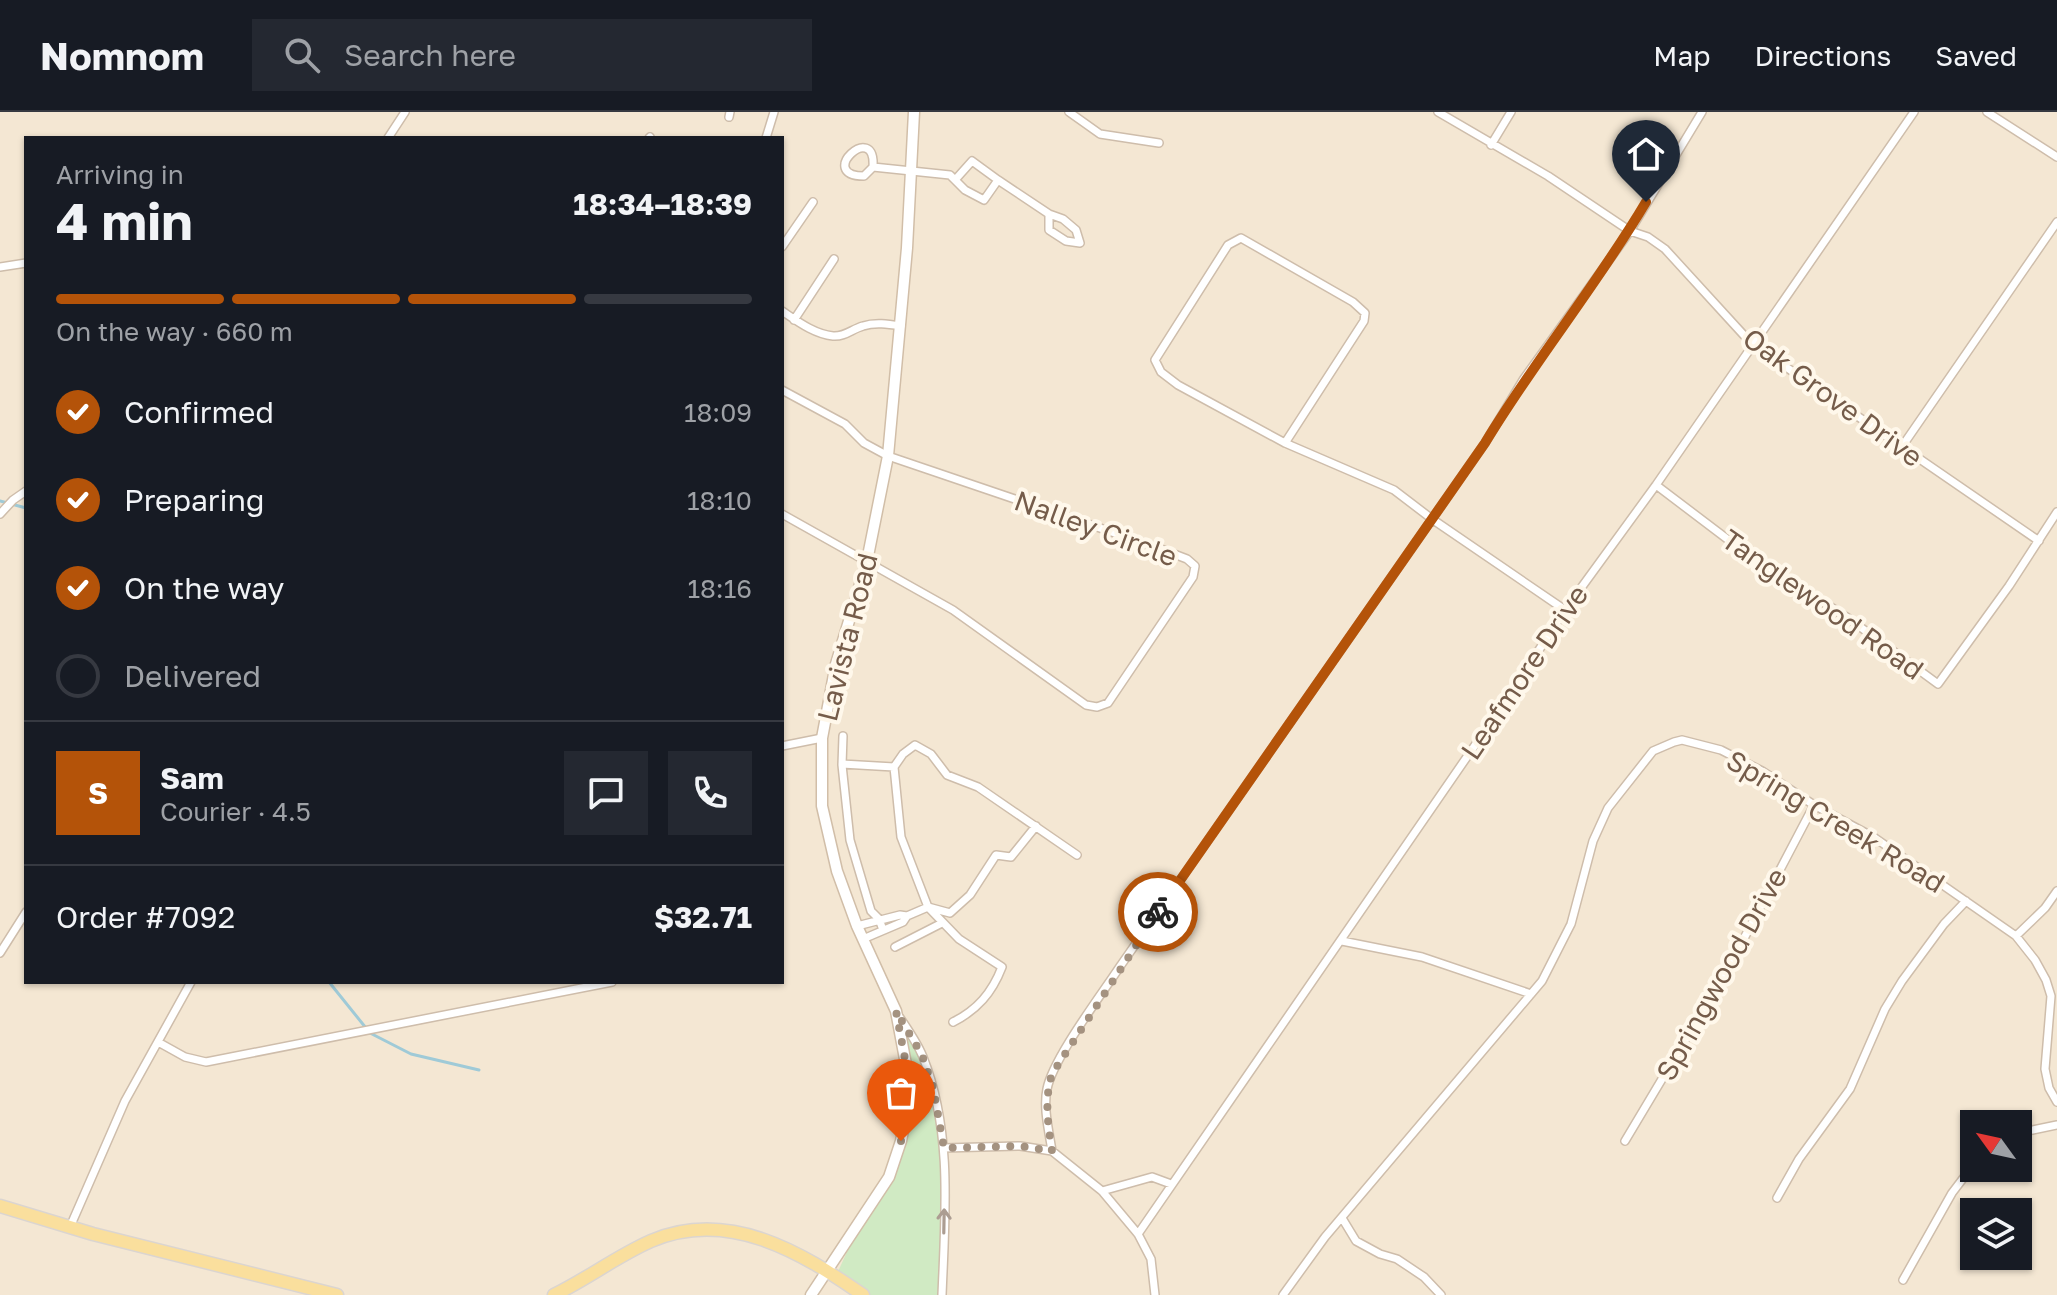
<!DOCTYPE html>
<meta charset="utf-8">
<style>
body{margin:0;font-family:"Golos Text",sans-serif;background:#242831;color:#f1f3f6;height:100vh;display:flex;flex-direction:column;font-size:30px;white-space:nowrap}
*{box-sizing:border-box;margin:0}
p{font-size:26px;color:#9ea1a6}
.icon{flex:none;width:44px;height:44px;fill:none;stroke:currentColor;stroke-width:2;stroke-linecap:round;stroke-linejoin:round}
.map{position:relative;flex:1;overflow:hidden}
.sheet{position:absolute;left:24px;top:24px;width:760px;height:848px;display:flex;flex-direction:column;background:#171b24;border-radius:0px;box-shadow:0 2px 6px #0004}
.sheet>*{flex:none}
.needle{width:52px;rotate:303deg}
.fabs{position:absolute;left:1960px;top:998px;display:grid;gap:16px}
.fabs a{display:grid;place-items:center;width:72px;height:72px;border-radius:0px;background:#171b24;box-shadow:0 2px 6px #0004;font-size:40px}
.pin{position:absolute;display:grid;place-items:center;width:68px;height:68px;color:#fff;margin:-82px -34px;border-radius:50% 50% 50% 0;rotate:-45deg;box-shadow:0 0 8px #0007}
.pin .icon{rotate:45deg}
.courier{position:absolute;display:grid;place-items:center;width:80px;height:80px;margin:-40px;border:6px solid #b45309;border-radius:50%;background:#fff;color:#222;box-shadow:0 2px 10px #0007}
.summary em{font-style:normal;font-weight:700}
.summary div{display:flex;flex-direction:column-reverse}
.summary{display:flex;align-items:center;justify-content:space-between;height:136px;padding:0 32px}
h1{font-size:52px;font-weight:700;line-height:60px}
.bar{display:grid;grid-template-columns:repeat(4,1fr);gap:12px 8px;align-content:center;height:96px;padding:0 32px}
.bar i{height:10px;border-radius:6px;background:#363941}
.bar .on{background:#b45309}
.bar p{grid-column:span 4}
.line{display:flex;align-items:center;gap:20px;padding:0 32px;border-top:2px solid #363941}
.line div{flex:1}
.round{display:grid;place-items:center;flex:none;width:84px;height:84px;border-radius:0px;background:#242831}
ol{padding:0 32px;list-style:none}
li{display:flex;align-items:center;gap:24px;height:88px}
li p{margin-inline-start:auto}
li .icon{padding:8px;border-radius:50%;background:#b45309;color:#fff;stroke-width:4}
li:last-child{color:#9ea1a6}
li i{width:44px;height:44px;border:4px solid #363941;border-radius:50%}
header{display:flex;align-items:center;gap:48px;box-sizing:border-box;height:112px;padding:0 40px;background:#171b24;border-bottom:2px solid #363941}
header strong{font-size:38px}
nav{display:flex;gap:44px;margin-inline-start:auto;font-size:28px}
.search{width:560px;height:72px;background:#242831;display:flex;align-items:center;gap:20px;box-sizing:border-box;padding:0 28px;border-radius:0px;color:#9ea1a6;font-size:30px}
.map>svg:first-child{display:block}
</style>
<header>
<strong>Nomnom</strong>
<div class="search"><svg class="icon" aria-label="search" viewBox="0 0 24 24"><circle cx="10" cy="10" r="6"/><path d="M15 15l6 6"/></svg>Search here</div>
<nav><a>Map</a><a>Directions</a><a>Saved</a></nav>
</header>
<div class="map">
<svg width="2057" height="1183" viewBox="0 0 2057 1183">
<rect width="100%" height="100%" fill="#fcf5e4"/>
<!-- residential -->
<path fill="#f4e7d3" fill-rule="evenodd" d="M0 0H2057V1183H0ZM26 26H782V870H26ZM1974 1012H2018V1056H1974ZM1974 1100H2018V1144H1974Z"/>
<!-- green -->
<path fill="#d0eac3" d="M896 899 922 943 944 1036 942 1183H862L836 1164 865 1100 889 1065 911 979Z"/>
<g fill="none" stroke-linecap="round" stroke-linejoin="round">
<!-- stream -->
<path stroke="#9fcad7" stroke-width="3" d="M0 389 26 396
M329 870 370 921 411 942 479 958"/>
<!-- minor casing -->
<g stroke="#cebdab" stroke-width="10">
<path id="minor" d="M1069 0 1100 22 1159 31
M1438 0 1548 64 1630 119 1648 125 1665 137 1751 231 2039 429
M1987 0 2057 45
M729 5 730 0
M388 26 405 0
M649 26 650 25
M766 26 774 0
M1491 33 1511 0
M873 55C876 7 815 64 864 64L873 55 950 63 965 78 984 88 998 68 1049 102 1063 107 1076 118 1080 131 1066 129 1049 118V102
M955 68 972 49 998 68
M1241 126 1353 190 1365 201 1364 209 1285 331 1178 273 1161 260 1155 248 1228 133Z
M782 135 813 90
M0 155 26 151
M782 199C797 209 814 222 833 224 845 225 852 217 863 214 875 210 888 212 901 214
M794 208 834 147
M782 278 845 312 864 331 888 344 1153 434 1187 447 1195 454 1193 465 1108 591 1097 595 1086 593 953 498 782 402
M1285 331 1394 378 1432 407 1565 498
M1901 336 2057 110
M1656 373 1743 439 1848 506 1938 572 2009 474 2057 400
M0 402 13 388 26 379
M843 624 842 653 850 728 871 799 879 807 883 818
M782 634 822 626
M842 652 894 655
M857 814 900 803 907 804
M2016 824 2045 796 2057 779
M863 827 903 810 907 804 928 795 950 801 970 783 996 743 1011 745 1036 714
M1342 829 1422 845 1531 882
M895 835 942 811
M0 841 26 800
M898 903C907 916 917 930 923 945 953 1020 945 1105 942 1183
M953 910C977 898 992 881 1002 855L959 827 928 795 901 725 894 655 903 642 915 633 931 642 947 663 978 675 1077 743
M158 930 185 945 206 950 612 870
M2018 1021 2057 1013
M1625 1029 1729 855 1814 693
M944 1036 1020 1034 1052 1039 1102 1079 1138 1122 1151 1147 1155 1183
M1052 1039C1049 1019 1043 996 1047 977 1053 946 1102 882 1121 853L1485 331 1523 268 1630 119 1702 0
M1102 1079 1152 1065 1171 1072
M1777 1086 1799 1047 1850 977 1885 897 1902 869 1944 812 1966 789
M1342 1106 1356 1129 1380 1142 1397 1147 1424 1165 1441 1183
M70 1115 125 989 191 870
M1138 1122 1511 581 1565 498 1656 373 1914 0
M1903 1168 1952 1081 1974 1052
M1283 1183 1325 1125 1542 869 1571 812 1593 729 1608 696 1653 639 1674 630 1682 628 1721 638 1762 659 1814 693 1875 726 2016 824 2035 848 2046 868 2051 884 2045 957 2049 976 2057 990"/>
</g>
<!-- secondary casing -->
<g stroke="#d1bea8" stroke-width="13">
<path id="secondary" d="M811 1183 889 1065 901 1029 911 979 896 899 857 814 837 759 822 694V626L836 552 867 449 888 344 907 136 914 0"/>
</g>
<!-- primary casing -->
<g stroke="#dbd5d0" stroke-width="15">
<path id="primary" d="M0 1094 93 1122 337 1183
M554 1183C587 1167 617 1144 651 1129 728 1096 801 1140 863 1183"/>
</g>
<!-- minor -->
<use href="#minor" stroke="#fff" stroke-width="7"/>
<!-- secondary -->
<use href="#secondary" stroke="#fff" stroke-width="10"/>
<!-- primary -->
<use href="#primary" stroke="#fadf9d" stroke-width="12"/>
</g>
<!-- one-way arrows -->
<defs><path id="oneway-shaft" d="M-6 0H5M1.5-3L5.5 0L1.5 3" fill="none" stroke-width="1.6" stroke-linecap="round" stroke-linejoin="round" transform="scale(2)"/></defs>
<use stroke="#ac9d92" href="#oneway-shaft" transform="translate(944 1109) rotate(-89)"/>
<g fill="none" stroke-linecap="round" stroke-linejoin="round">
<!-- done -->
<path stroke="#a49280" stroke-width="8" stroke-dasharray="0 14.4" d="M901 1029 911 979 896 899 922 943 933 975 944 1036 1020 1034 1052 1039C1048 1012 1044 988 1052 962L1158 800"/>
<!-- route -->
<path stroke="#b45309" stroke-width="10" d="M1158 800 1485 331C1535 248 1597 173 1646 90"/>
</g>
<g text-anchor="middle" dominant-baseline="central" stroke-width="8" stroke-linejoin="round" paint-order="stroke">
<!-- street labels -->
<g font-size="28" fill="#755c4a" stroke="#fff8eb">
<text transform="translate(1833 285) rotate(36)">Oak Grove Drive</text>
<text transform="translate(1096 416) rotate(20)">Nalley Circle</text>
<text transform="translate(1823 492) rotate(35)">Tanglewood Road</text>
<text transform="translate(847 525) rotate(-76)">Lavista Road</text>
<text transform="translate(1524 560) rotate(-56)">Leafmore Drive</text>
<text transform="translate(1836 709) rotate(31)">Spring Creek Road</text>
<text transform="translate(1721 862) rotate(-61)">Springwood Drive</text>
</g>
</g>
</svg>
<div class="fabs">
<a><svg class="needle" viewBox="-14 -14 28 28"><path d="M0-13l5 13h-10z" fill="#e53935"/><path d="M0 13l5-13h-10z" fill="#9ea1a6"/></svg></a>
<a><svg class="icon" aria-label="layers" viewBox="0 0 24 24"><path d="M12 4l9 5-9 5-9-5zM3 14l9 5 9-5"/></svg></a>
</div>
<div class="pin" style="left:901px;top:1029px;background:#ea580c"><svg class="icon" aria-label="bag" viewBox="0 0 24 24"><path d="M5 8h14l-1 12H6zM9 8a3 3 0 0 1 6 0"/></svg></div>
<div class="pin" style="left:1646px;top:90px;background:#1f2937"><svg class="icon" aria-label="home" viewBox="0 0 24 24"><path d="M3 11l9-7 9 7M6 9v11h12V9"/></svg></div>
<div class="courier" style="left:1158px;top:800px"><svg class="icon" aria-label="bike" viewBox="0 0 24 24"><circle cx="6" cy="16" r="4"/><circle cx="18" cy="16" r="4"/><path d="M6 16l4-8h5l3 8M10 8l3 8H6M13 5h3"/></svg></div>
<section class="sheet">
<div class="summary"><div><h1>4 min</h1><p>Arriving in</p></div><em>18:34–18:39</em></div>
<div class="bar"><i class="on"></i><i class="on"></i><i class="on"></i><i></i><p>On the way · 660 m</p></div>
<ol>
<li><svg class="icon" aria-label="check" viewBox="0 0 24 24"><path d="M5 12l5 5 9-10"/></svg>Confirmed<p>18:09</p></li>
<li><svg class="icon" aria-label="check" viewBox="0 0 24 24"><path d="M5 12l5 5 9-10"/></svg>Preparing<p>18:10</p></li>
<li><svg class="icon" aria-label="check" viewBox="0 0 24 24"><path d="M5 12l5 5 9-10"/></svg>On the way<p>18:16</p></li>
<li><i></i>Delivered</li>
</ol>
<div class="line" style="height:144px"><b class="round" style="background:#b45309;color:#fff">S</b><div><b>Sam</b><p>Courier · 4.5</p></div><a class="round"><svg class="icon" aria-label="chat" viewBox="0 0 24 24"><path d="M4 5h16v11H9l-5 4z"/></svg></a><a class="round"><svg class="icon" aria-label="phone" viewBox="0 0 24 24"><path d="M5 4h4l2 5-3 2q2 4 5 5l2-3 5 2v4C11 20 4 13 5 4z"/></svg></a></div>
<div class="line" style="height:104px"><div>Order #7092</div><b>$32.71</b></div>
</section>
</div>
